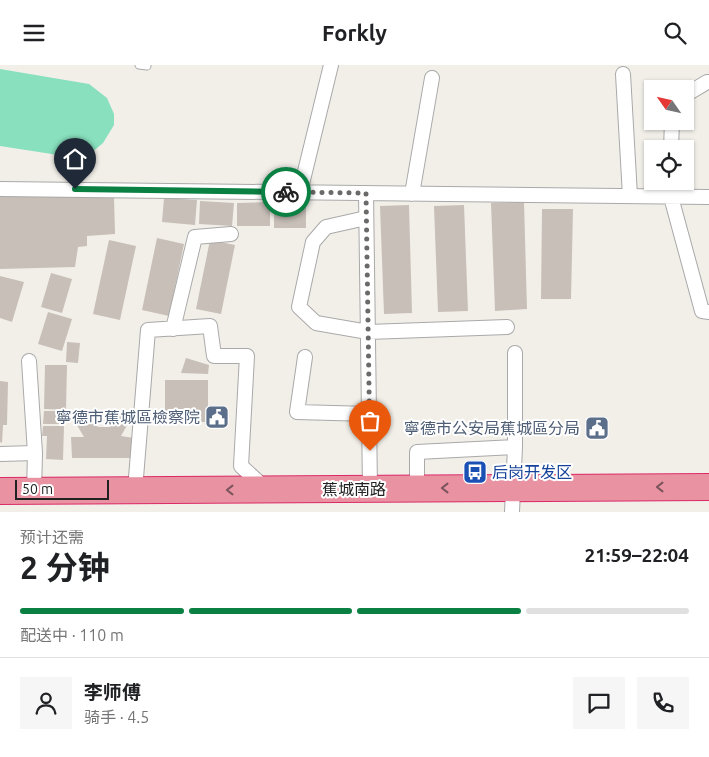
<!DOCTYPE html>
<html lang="zh">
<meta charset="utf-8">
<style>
body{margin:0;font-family:Ubuntu,"Noto Sans SC",sans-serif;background:#f6f6f6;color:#202124;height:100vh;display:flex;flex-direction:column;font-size:19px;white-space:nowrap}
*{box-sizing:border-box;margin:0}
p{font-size:16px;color:#757577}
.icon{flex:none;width:28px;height:28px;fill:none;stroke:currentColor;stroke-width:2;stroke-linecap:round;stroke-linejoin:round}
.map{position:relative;height:447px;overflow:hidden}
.drawer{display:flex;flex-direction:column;background:#fff;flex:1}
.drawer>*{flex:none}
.needle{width:32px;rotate:304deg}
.buttons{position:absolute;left:644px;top:15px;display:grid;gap:10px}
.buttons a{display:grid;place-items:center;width:50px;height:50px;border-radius:0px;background:#fff;box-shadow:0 1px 4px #0004;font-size:25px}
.scale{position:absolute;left:15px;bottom:12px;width:94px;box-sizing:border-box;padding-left:5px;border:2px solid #222;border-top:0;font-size:14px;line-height:18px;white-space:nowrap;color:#222;-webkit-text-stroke:4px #fff;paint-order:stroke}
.pin{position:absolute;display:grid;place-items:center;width:42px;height:42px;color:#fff;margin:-51px -21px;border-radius:50% 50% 50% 0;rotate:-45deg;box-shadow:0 0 5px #0007}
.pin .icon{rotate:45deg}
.courier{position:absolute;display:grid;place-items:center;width:50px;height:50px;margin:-25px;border:4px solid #0b8043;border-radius:50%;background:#fff;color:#222;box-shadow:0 1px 6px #0007}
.headline em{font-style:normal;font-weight:700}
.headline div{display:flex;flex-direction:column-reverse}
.headline{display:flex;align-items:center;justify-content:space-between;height:85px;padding:0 20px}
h1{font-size:32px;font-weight:700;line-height:38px}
.bar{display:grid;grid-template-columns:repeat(4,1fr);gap:8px 5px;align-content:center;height:60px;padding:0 20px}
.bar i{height:6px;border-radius:4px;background:#e0e0e0}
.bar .selected{background:#0b8043}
.bar p{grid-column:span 4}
.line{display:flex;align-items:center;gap:12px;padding:0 20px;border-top:1px solid #e0e0e0}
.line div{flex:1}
.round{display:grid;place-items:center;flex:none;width:52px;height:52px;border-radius:0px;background:#f6f6f6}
header{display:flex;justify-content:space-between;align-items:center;height:65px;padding:0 20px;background:#fff;font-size:22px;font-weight:700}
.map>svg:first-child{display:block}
</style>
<header><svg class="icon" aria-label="menu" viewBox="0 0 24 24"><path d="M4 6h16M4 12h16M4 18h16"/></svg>Forkly<svg class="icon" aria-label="search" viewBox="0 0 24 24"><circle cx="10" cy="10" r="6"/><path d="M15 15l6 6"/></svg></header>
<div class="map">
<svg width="709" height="447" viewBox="0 0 709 447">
<rect width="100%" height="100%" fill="#f2efe9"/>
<!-- pitch -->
<path fill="#88e0be" d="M0 4 89 19 107 33 114 49V60L103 78 84 94 0 81Z"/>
<!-- building -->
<path fill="#c7bfb8" d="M0 131 114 132 115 169 87 171V181L78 182 75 202 0 204Z
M164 133 197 135 195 160 162 157Z
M200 136 234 138 232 161 199 159Z
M270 137V161H237V138Z
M524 137 527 244 495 246 491 138Z
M274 138H306V163H274Z
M409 140 412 248 384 249 380 141Z
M464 140 468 246 438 247 434 141Z
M542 144H573L571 234H541Z
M157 173 184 179 169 251 142 245Z
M109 175 136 181 120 255 93 249Z
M210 175 235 180 221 249 196 244Z
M51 208 72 214 62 248 41 242Z
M0 211 24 217 12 257 0 253Z
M48 247 72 254 62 286 38 279Z
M67 277 80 278 78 298 66 297Z
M186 293 209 300 208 309 181 308Z
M45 300H67L66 345 44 344Z
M165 315H208V357H165Z
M0 316 8 317 7 360H3L2 378 0 377Z
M44 346H64V359H43Z
M87 348 98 362H109L119 348 130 355 121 371 134 373V393H72L71 372H84L74 355Z
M43 361H64L63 395 46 394 47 371H42Z"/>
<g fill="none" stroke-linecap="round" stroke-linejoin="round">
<!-- lane casing -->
<g stroke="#a9a9a9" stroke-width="9">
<path id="lane" d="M139 0 147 1"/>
</g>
<!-- street casing -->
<g stroke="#a9a9a9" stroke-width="16">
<path id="street" d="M623 9 630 131
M685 31 687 29 707 17H709
M671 84 672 56
M671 116V132L702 246 709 247
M0 124 709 132
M300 127 331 0
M366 128 370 424
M412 129 432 13
M366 153 326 162 313 177 299 242 316 258 368 267 507 262
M173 264 195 172 231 169
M305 292 297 347 369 349
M0 389 35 388 29 296
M417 424V387L515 382
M135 425 148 265 210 261 214 291H247L241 401 266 424
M34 426 35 388
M512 447 515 382V288"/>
</g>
<!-- highway casing -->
<g stroke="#dc2a67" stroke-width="28">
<path id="highway" d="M0 426 709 422"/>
</g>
<!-- lane -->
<use href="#lane" stroke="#fff" stroke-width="7"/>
<!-- street -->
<use href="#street" stroke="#fff" stroke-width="14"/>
<!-- highway -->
<use href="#highway" stroke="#e892a2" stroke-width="26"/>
</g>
<!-- one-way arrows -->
<defs><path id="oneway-chevron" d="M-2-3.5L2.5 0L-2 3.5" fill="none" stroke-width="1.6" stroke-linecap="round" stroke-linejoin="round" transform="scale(1.25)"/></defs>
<g stroke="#7b545c">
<use href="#oneway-chevron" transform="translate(660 422) rotate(180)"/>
<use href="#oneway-chevron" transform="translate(445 423) rotate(180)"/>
<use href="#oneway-chevron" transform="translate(230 425) rotate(180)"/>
</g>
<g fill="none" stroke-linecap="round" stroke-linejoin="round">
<!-- done -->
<path stroke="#6b6a68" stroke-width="5" stroke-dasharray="0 9" d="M286 127 366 128 370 386"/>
<!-- route -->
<path stroke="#0b8043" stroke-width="6" d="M75 124 286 127"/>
</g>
<!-- icons -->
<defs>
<g id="civic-square" transform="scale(1.25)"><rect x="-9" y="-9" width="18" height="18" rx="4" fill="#5c6f8a" stroke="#fff"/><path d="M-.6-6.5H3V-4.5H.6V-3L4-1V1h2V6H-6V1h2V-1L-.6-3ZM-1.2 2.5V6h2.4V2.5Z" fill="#fff"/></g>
<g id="bus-square" transform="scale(1.25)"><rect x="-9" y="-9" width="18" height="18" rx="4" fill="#1a4fb4" stroke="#fff"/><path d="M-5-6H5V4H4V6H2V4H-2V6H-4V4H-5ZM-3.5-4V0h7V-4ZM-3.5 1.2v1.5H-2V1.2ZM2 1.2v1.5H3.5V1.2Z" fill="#fff"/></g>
</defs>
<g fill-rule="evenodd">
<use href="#civic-square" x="217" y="352"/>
<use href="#civic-square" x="597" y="363"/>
<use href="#bus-square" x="475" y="407"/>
</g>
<g text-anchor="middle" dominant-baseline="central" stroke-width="4" stroke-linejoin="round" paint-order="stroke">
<!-- service labels -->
<g font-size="16" fill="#4e5e75" stroke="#fff" text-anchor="end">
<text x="200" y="352">寧德市蕉城區檢察院</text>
<text x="580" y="363">寧德市公安局蕉城區分局</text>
</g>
<!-- transit labels -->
<g font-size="16" fill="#164399" stroke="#fff" text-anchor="start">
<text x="492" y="407">后岗开发区</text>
</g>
<!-- street labels -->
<g font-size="16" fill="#222" stroke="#fff">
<text x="354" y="424">蕉城南路</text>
</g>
</g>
</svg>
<div class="buttons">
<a><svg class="needle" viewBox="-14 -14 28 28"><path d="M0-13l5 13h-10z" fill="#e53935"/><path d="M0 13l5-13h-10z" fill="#757577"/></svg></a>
<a><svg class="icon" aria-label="locate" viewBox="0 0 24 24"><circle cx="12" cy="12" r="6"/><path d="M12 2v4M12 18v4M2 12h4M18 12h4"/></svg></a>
</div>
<div class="scale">50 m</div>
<div class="pin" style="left:370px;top:386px;background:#ea580c"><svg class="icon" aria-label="bag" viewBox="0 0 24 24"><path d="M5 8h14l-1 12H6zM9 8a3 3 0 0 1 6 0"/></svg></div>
<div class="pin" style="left:75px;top:124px;background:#1f2937"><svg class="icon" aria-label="home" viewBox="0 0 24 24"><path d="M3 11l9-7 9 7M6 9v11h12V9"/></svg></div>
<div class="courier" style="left:286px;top:127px"><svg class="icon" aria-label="bike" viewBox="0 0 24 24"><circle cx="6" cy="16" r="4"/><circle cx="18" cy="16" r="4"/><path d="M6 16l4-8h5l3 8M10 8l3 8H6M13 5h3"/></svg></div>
</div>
<section class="drawer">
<div class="headline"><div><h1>2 分钟</h1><p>预计还需</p></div><em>21:59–22:04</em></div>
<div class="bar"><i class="selected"></i><i class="selected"></i><i class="selected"></i><i></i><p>配送中 · 110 m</p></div>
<div class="line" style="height:90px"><a class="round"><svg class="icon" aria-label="person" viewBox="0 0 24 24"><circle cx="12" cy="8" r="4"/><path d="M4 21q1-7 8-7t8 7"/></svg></a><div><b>李师傅</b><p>骑手 · 4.5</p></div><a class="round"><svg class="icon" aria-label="chat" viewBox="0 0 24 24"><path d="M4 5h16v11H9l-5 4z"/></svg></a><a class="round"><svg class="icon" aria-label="phone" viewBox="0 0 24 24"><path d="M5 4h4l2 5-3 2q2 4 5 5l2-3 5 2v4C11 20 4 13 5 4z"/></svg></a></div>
</section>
